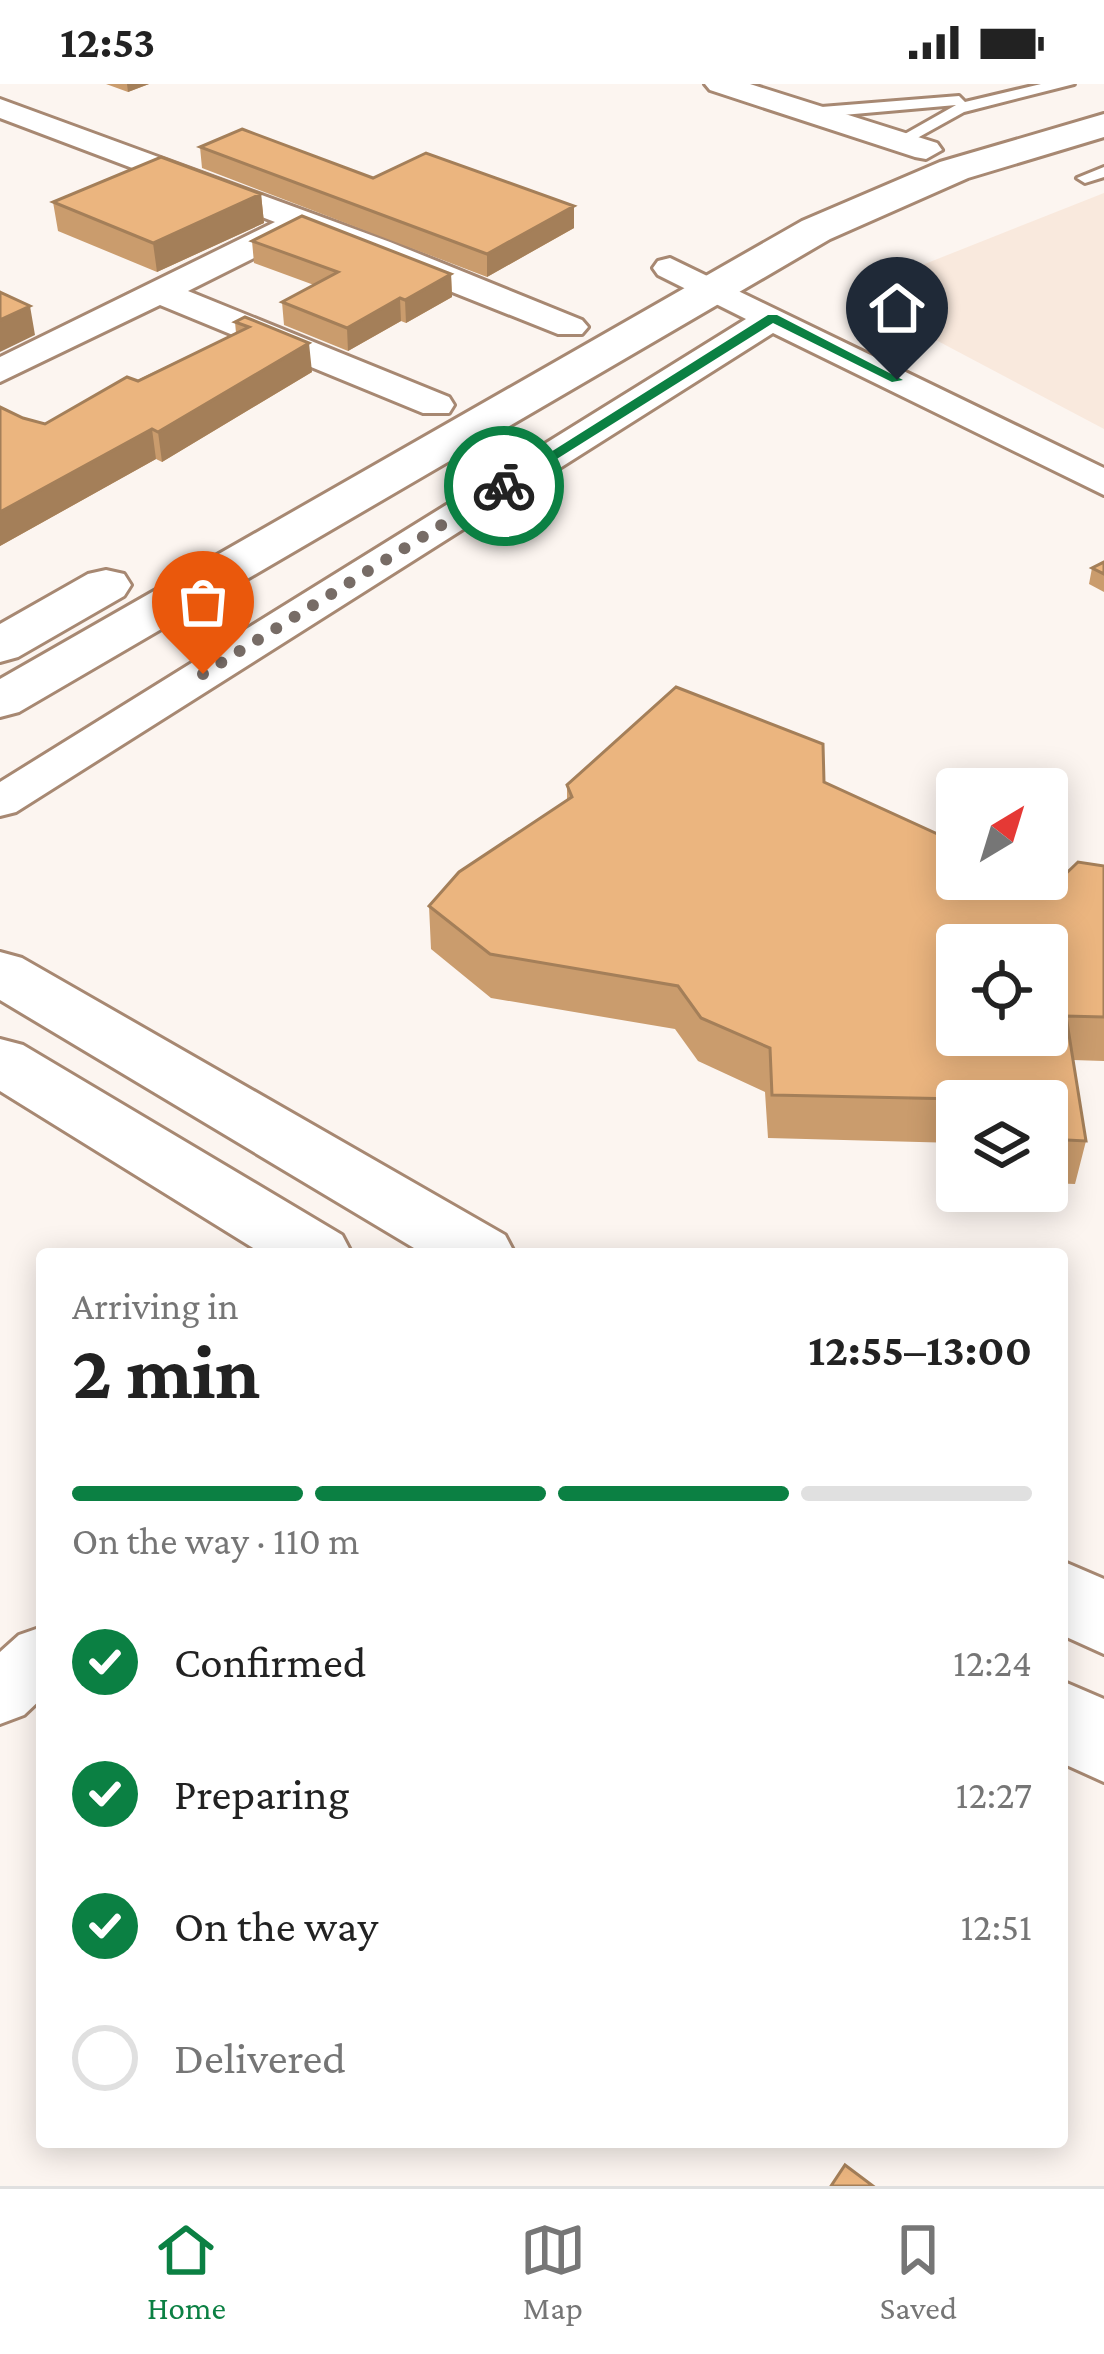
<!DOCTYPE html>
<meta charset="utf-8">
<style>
body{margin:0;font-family:"Crimson Pro",serif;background:#f2f2f2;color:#222;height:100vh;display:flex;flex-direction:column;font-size:45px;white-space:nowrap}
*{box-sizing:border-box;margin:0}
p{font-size:39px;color:#767676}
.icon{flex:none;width:66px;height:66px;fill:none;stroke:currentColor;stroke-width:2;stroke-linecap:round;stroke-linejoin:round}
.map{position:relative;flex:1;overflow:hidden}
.side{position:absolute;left:36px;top:1164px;width:1032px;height:900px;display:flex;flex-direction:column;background:#fff;border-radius:12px;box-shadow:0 6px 30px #0003}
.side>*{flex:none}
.needle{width:78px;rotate:38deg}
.controls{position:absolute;left:936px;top:684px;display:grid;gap:24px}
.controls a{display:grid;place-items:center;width:132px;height:132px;border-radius:12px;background:#fff;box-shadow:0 6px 30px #0003;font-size:60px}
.pin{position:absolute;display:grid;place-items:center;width:102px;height:102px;color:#fff;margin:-123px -51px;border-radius:50% 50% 50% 0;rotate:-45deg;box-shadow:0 0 12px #0007}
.pin .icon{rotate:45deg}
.courier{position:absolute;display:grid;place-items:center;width:120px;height:120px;margin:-60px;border:9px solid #0b8043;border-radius:50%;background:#fff;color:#222;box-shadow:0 3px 15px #0007}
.summary em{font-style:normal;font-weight:700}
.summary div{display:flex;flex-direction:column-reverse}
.summary{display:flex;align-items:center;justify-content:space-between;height:204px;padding:0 36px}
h1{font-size:78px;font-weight:700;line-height:90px}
.bar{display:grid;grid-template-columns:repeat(4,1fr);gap:18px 12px;align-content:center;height:144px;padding:0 36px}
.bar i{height:15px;border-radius:9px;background:#e0e0e0}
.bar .current{background:#0b8043}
.bar p{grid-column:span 4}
ol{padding:0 36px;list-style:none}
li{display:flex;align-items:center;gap:36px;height:132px}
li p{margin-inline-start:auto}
li .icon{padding:12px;border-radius:50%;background:#0b8043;color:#fff;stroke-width:4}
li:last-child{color:#767676}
li i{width:66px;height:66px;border:6px solid #e0e0e0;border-radius:50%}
.status{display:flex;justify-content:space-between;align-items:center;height:84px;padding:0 60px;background:#fff;direction:ltr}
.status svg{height:33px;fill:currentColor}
.tabs{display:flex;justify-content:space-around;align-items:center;height:168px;border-top:3px solid #e0e0e0;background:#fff;font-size:33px;color:#767676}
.tabs a{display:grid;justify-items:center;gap:6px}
.tabs .current{color:#0b8043}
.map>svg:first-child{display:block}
</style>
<div class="status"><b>12:53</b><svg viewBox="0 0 49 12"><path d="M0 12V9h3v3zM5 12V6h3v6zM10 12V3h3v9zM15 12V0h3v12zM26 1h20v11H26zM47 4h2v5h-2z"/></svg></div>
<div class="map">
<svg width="1104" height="2102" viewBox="0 0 1104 2102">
<rect width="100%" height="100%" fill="#fcf5f0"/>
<!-- built -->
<path fill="#f9e9dd" d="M1104 109V345L849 210Z"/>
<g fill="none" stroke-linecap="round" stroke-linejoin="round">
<!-- lane casing -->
<g stroke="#a78872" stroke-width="6">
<path id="lane" d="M1041 0H1074L964 28 901 63 896 61V55L956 21 809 34 801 29 809 24 959 12 965 18Z
M1104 83V93L1085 99 1077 94Z"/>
</g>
<!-- street casing -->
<g stroke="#a78872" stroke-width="6">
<path id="street" d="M705 0H750L937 59 942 66 926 75 915 73 710 6Z
M0 15 390 158 582 236 588 243 582 250H558L304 149 188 207 449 313 454 321 449 329H423L160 221 0 298V273L275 138 0 34Z
M670 174 1104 384V411L773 249 16 728 0 732V698L746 235 658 191 653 184 658 177Z
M42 1543V1614L24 1631 0 1640V1568L19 1551Z"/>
</g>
<!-- secondary casing -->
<g stroke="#a78872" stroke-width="6">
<path id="secondary" d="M0 868 22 874 505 1151 515 1170H424L0 916Z
M0 955 23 961 342 1151 352 1170H263L0 1007Z
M1062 1477 1104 1495V1570L1062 1551Z
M1062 1597 1104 1615V1698L1062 1679Z"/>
</g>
<!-- primary casing -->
<g stroke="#a78872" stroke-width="6">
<path id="primary" d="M1104 30V53L968 94 830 155 19 628 0 633V595L802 137 940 78Z
M106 486 124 490 131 501 124 512 18 573 0 578V540L88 490Z"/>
</g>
<!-- lane -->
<use href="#lane" fill="#fff" fill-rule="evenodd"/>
<!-- street -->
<use href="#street" fill="#fff" fill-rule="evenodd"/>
<!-- secondary -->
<use href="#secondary" fill="#fff" fill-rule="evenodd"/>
<!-- primary -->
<use href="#primary" fill="#fff" fill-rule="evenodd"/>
</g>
<!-- wall -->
<path fill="#ca9c6d" d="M106 0H149L128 8Z
M200 63 373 94 574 122V144L487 193 202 84Z
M261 110 264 139 157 188 58 147 53 118Z
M252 157 451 190 452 213 406 239 401 237 348 267 284 241 282 218 314 201 254 179Z
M245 233 312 288 162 378 156 375 0 462V323L23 334 45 340 236 249 235 238Z
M1104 478V508L1089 500 1092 484Z
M824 698 1052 803 1104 782V977L1073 976 1086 1057 1075 1100 1047 1099V1017H957V1059L768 1054 765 1008 698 977 675 945 491 914 431 865 429 822 567 717V701Z"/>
<!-- shaded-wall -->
<path fill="#a47f59" d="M127 0H149L128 8Z
M261 110 264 139 157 188 153 159Z
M574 122V144L487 193V170Z
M451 190 452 213 406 239 405 216Z
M400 214 401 237 348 267 347 244Z
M30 222 35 251 0 268V236Z
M309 259 312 288 162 378 158 348Z
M152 345 156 375 0 462V428Z"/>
<!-- building -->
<path fill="#ebb57f" stroke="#a47f59" stroke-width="3" fill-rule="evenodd" d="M242 45 373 94 426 69 574 122 487 170 200 63Z
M161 73 261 110 153 159 53 118Z
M302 132 451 190 405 216 400 214 347 244 282 218 338 188 252 157Z
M0 208 30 222 0 236Z
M245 233 309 259 158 348 152 345 0 428V323L23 334 45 340 127 293 138 297 249 243 235 238Z
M1104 478V490L1092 484Z
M676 603 823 660 824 698 957 759V795H1035L1052 803 1078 778 1104 782V933L1066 932 1086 1057 1047 1055V1017L772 1011 770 964 701 934 678 902 490 870 429 822 459 788 572 713 567 701ZM957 861H1047V951H957Z
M845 2081 873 2102H831Z"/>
<!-- route -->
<path fill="#0b8043" d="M768 231H777L903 296 892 298 773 239 509 405 497 402Z"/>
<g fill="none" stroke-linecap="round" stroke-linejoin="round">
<!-- done -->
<path stroke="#776c66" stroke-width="12" stroke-dasharray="0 21.6" d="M203 590 504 402"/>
</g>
</svg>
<div class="controls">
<a><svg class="needle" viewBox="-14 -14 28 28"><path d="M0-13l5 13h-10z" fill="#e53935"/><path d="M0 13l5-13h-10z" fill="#767676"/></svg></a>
<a><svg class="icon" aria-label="locate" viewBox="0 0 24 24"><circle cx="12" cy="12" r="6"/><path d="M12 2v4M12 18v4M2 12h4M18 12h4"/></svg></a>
<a><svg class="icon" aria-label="layers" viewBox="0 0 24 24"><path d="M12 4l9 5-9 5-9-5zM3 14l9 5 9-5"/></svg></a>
</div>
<div class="pin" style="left:203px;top:590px;background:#ea580c"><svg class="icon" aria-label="bag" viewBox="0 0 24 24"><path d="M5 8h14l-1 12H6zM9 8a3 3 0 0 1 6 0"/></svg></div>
<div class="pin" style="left:897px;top:296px;background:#1f2937"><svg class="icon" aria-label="home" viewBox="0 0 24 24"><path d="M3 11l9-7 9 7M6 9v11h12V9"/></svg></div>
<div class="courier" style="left:504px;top:402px"><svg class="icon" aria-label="bike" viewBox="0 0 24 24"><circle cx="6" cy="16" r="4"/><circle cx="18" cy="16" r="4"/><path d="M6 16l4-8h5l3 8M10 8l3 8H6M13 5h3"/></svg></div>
<section class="side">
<div class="summary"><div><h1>2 min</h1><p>Arriving in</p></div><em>12:55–13:00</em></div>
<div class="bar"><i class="current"></i><i class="current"></i><i class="current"></i><i></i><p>On the way · 110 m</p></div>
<ol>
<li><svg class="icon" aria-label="check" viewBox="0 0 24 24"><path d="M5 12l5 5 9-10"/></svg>Confirmed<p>12:24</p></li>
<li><svg class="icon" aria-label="check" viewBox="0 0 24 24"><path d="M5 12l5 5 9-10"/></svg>Preparing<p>12:27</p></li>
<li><svg class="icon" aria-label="check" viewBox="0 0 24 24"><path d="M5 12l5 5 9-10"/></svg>On the way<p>12:51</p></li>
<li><i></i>Delivered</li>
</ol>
</section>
</div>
<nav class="tabs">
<a class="current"><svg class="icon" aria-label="home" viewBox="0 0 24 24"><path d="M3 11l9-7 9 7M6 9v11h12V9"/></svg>Home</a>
<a><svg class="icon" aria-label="map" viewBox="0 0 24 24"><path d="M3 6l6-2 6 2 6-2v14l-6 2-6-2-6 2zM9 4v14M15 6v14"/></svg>Map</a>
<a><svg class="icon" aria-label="saved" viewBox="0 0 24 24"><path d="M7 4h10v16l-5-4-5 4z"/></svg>Saved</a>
</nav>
